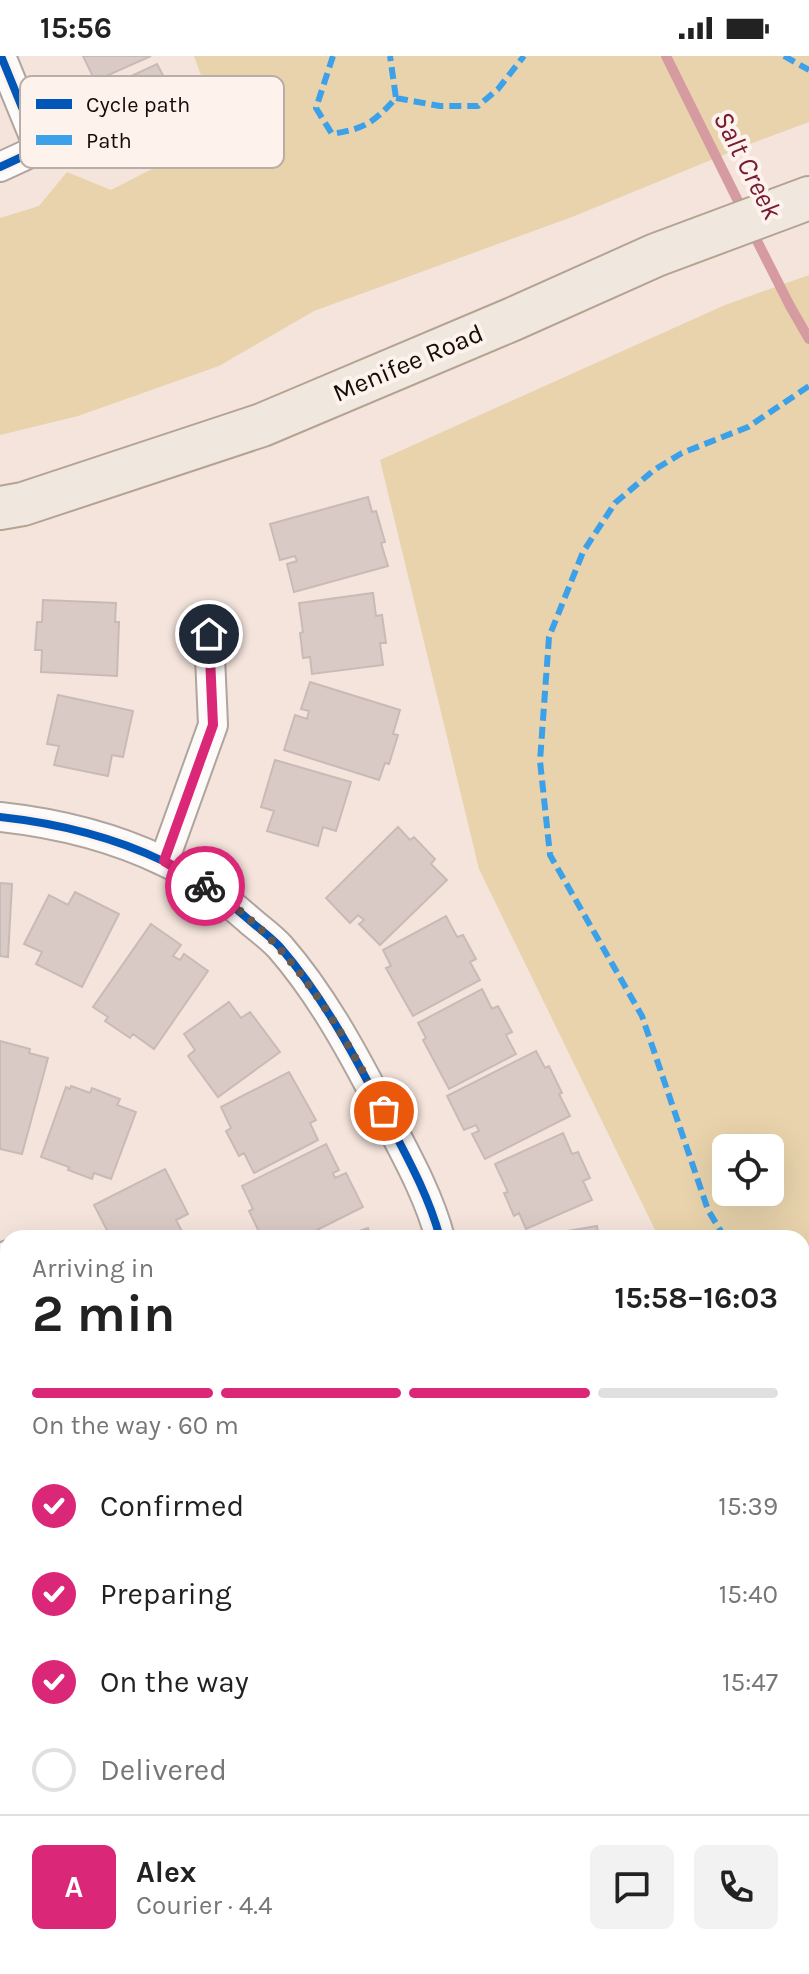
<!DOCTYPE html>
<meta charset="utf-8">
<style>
body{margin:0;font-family:Karla,sans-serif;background:#f2f2f2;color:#222;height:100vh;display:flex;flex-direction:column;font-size:30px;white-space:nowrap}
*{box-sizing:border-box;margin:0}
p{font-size:26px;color:#767676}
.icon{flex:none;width:44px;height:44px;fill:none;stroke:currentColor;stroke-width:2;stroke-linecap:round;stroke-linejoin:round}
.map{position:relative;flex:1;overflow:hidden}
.side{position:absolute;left:0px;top:1174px;width:810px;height:744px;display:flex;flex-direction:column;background:#fff;border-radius:24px 24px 0 0;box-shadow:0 8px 32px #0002}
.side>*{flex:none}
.buttons{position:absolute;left:712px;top:1078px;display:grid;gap:16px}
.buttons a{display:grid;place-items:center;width:72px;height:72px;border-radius:12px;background:#fff;box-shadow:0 8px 32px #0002;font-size:40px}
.pin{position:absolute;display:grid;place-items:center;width:68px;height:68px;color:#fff;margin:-34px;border:4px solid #fff;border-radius:50%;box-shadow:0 2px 8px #0007}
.courier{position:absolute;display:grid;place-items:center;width:80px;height:80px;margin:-40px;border:6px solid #db2777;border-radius:50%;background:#fff;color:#222;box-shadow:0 2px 10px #0007}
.headline em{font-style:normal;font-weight:700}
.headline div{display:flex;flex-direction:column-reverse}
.headline{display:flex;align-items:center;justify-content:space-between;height:136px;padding:0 32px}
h1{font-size:52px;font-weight:700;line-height:60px}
.bar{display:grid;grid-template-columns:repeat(4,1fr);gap:12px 8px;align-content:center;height:96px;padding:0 32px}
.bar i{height:10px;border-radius:6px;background:#e0e0e0}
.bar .on{background:#db2777}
.bar p{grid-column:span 4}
.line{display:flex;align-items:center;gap:20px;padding:0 32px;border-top:2px solid #e0e0e0}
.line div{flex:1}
.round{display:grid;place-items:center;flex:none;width:84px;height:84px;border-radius:12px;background:#f2f2f2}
ol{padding:0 32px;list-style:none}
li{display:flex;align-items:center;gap:24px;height:88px}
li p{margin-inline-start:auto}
li .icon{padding:8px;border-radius:50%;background:#db2777;color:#fff;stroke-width:4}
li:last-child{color:#767676}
li i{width:44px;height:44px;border:4px solid #e0e0e0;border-radius:50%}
.status{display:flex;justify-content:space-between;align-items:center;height:56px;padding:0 40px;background:#fff;direction:ltr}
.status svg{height:22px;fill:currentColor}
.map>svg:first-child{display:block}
</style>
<div class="status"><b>15:56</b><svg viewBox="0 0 49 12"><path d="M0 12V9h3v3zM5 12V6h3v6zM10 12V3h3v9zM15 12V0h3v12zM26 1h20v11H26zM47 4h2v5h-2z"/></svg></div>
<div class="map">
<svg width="809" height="1918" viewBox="0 0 809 1918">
<rect width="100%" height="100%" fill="#f4e4dc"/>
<!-- green -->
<path fill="#e8d3ac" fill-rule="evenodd" d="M194 0H809V66L750 88 572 161 314 255 219 310 78 360 0 379V162L39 150 67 116 111 134 222 77Z
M809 219V1483L802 1470V1182H659L479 813 380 404 725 249ZM770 1092V1136H726V1092Z
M0 1601 8 1604V1910H802V1658L809 1657V1918H0Z"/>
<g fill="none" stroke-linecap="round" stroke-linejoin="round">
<!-- stream -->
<path stroke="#d69aa1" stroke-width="10" d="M666 0 744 157
M752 175 790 250 809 283"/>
</g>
<!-- building -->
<path fill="#dacac5" stroke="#c8bbb7" stroke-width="2" d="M83 0H151L95 25Z
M157 8 167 27 178 22 200 67 129 101 106 55 119 48 110 30Z
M368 441 372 456 376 455 385 486 381 487 388 510 294 536 287 508 297 505 295 500 280 504 270 468Z
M373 537 376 560 382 559 386 587H380L383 609 312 618 310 601 303 602 300 577 303 576 299 547Z
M43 544 116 547 115 566H119L117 620 41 616 42 594H35L37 566H42Z
M310 626 400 654 393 678 398 679 389 708 385 707 379 724 284 694 295 659 307 663 309 655 301 653Z
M58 639 133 655 123 701 112 699 108 720 54 709 59 690 47 688Z
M275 704 351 726 336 775 323 771 318 790 267 775 274 755 261 751Z
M398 771 410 784 414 781 435 803 431 808 447 824 380 889 359 868 364 864 358 859 350 867 326 842Z
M0 827 12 828 8 901 0 900Z
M75 836 119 858 82 931 36 908 42 896 24 888 49 839 68 849Z
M446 860 457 881 463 879 476 903 470 906 480 924 413 960 386 912 391 910 383 894Z
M151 868 181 889 173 900 180 904 184 898 208 915 154 993 133 978 130 982 105 965 108 961 93 951Z
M482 933 492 953 498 950 512 976 506 979 516 998 449 1033 423 984 426 982 418 967Z
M229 946 241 962 250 956 280 996 218 1041 188 1000 195 994 184 978Z
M0 985 30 993 29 997 48 1002 22 1098 0 1093Z
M536 995 545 1012 549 1010 562 1037 559 1038 570 1060 485 1103 472 1078 479 1075 476 1069 464 1074 447 1040Z
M289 1016 316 1064 310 1067 318 1084 254 1117 244 1097 239 1100 226 1075 231 1072 221 1051Z
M71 1030 90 1037 92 1032 120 1043 117 1049 136 1056 111 1123 94 1117 92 1123 68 1114 69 1111 41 1101 66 1031 70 1033Z
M563 1077 572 1098 578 1096 590 1122 583 1125 592 1144 526 1173 519 1157 514 1160 504 1137 508 1136 495 1108Z
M326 1088 339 1114 333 1117 335 1122 346 1117 363 1151 301 1182H262L249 1155 253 1153 242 1130Z
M165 1113 188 1158 176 1164 185 1181 111 1182 94 1149Z
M597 1170 599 1182H544V1179Z
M368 1172 371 1182H338Z
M2 1463 8 1464V1546L0 1543V1467Z
M808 1510 809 1561 802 1563V1511Z
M808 1593 809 1644 802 1646V1595Z"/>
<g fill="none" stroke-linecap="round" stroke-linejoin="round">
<!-- street casing -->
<g stroke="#b0a49e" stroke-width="32">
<path id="street" d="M0 111 39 93 1 0
M0 761C55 767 113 781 163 805 194 819 223 841 248 863 258 872 271 881 280 891 321 938 352 995 380 1049 402 1092 428 1136 440 1182
M164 805 213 669 209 578
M0 1224 8 1199
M0 1393 8 1396"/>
</g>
<!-- primary casing -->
<g stroke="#b5a391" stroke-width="46">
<path id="primary" d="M0 452 23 448 262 369 513 263 656 199 809 142"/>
</g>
<!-- street -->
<use href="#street" stroke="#fdfbfa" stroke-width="28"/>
<!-- primary -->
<use href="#primary" stroke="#f0e7df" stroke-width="42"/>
<!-- quiet -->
<path stroke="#3da1e9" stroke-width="6" stroke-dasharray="12 6" stroke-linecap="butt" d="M333 0 316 52 332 78C366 72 373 67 396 42L390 0
M784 0 809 14
M396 42 440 50H478L498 33 524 0
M725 1182 708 1154 642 960 550 799 540 705 549 581 583 496 615 447 654 414 682 397 748 371 809 330
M802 1310 809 1321
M0 1710 8 1714
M802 1711 809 1710"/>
<!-- cycleway casing -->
<g stroke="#fef2ec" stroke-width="13">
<path id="cycleway" d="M0 111 39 93 1 0
M0 761C55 767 113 781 163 805 194 819 223 841 248 863 258 872 271 881 280 891 321 938 352 995 380 1049 402 1092 428 1136 440 1182"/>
</g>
<!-- cycleway -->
<use href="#cycleway" stroke="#0057b8" stroke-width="8"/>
</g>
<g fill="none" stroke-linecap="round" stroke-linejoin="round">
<!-- done -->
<path stroke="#635852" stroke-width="8" stroke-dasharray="0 14.4" d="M205 830C290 882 339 969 384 1055"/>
<!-- route -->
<path stroke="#db2777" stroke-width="10" d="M205 830 164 805 213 669 209 578"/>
</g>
<g text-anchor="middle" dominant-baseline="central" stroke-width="8" stroke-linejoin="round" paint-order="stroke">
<!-- street labels -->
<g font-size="26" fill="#150c07" stroke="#fef2ec">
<text transform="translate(408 307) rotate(-23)">Menifee Road</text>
</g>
<!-- water labels -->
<g font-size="28" font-style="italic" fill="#771a34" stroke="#fef2ec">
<text transform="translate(748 109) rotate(63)">Salt Creek</text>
</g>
</g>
<!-- legend -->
<rect x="20" y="20" width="264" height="92" rx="12" fill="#fef2ec" stroke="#b8ada7" stroke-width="2"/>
<rect x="36" y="43" width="36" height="10" fill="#0057b8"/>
<rect x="36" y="79" width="36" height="10" fill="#3da1e9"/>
<g font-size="22" fill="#150c07">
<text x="86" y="56">Cycle path</text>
<text x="86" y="92">Path</text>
</g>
</svg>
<div class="buttons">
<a><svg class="icon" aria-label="locate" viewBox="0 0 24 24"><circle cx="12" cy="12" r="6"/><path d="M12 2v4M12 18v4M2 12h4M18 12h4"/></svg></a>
</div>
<div class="pin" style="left:384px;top:1055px;background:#ea580c"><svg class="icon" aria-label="bag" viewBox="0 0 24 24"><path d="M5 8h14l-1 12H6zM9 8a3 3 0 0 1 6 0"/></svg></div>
<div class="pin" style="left:209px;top:578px;background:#1f2937"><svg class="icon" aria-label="home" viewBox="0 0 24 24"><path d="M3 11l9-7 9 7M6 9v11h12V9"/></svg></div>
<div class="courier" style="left:205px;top:830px"><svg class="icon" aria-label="bike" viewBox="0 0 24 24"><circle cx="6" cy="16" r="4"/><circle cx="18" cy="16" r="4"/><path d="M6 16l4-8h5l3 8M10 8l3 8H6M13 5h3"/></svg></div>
<section class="side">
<div class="headline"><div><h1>2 min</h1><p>Arriving in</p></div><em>15:58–16:03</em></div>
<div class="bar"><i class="on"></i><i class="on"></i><i class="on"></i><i></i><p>On the way · 60 m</p></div>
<ol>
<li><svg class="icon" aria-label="check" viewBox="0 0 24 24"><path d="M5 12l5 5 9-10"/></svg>Confirmed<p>15:39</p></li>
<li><svg class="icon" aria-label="check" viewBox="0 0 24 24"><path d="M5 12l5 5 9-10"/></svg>Preparing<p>15:40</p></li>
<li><svg class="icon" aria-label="check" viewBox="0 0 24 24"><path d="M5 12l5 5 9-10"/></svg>On the way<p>15:47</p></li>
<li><i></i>Delivered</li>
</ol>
<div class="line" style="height:144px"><b class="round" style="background:#db2777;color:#fff">A</b><div><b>Alex</b><p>Courier · 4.4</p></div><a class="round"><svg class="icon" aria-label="chat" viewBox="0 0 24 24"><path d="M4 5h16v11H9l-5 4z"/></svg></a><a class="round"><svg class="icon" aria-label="phone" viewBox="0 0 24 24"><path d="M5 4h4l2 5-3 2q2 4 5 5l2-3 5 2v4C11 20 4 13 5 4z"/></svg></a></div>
</section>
</div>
